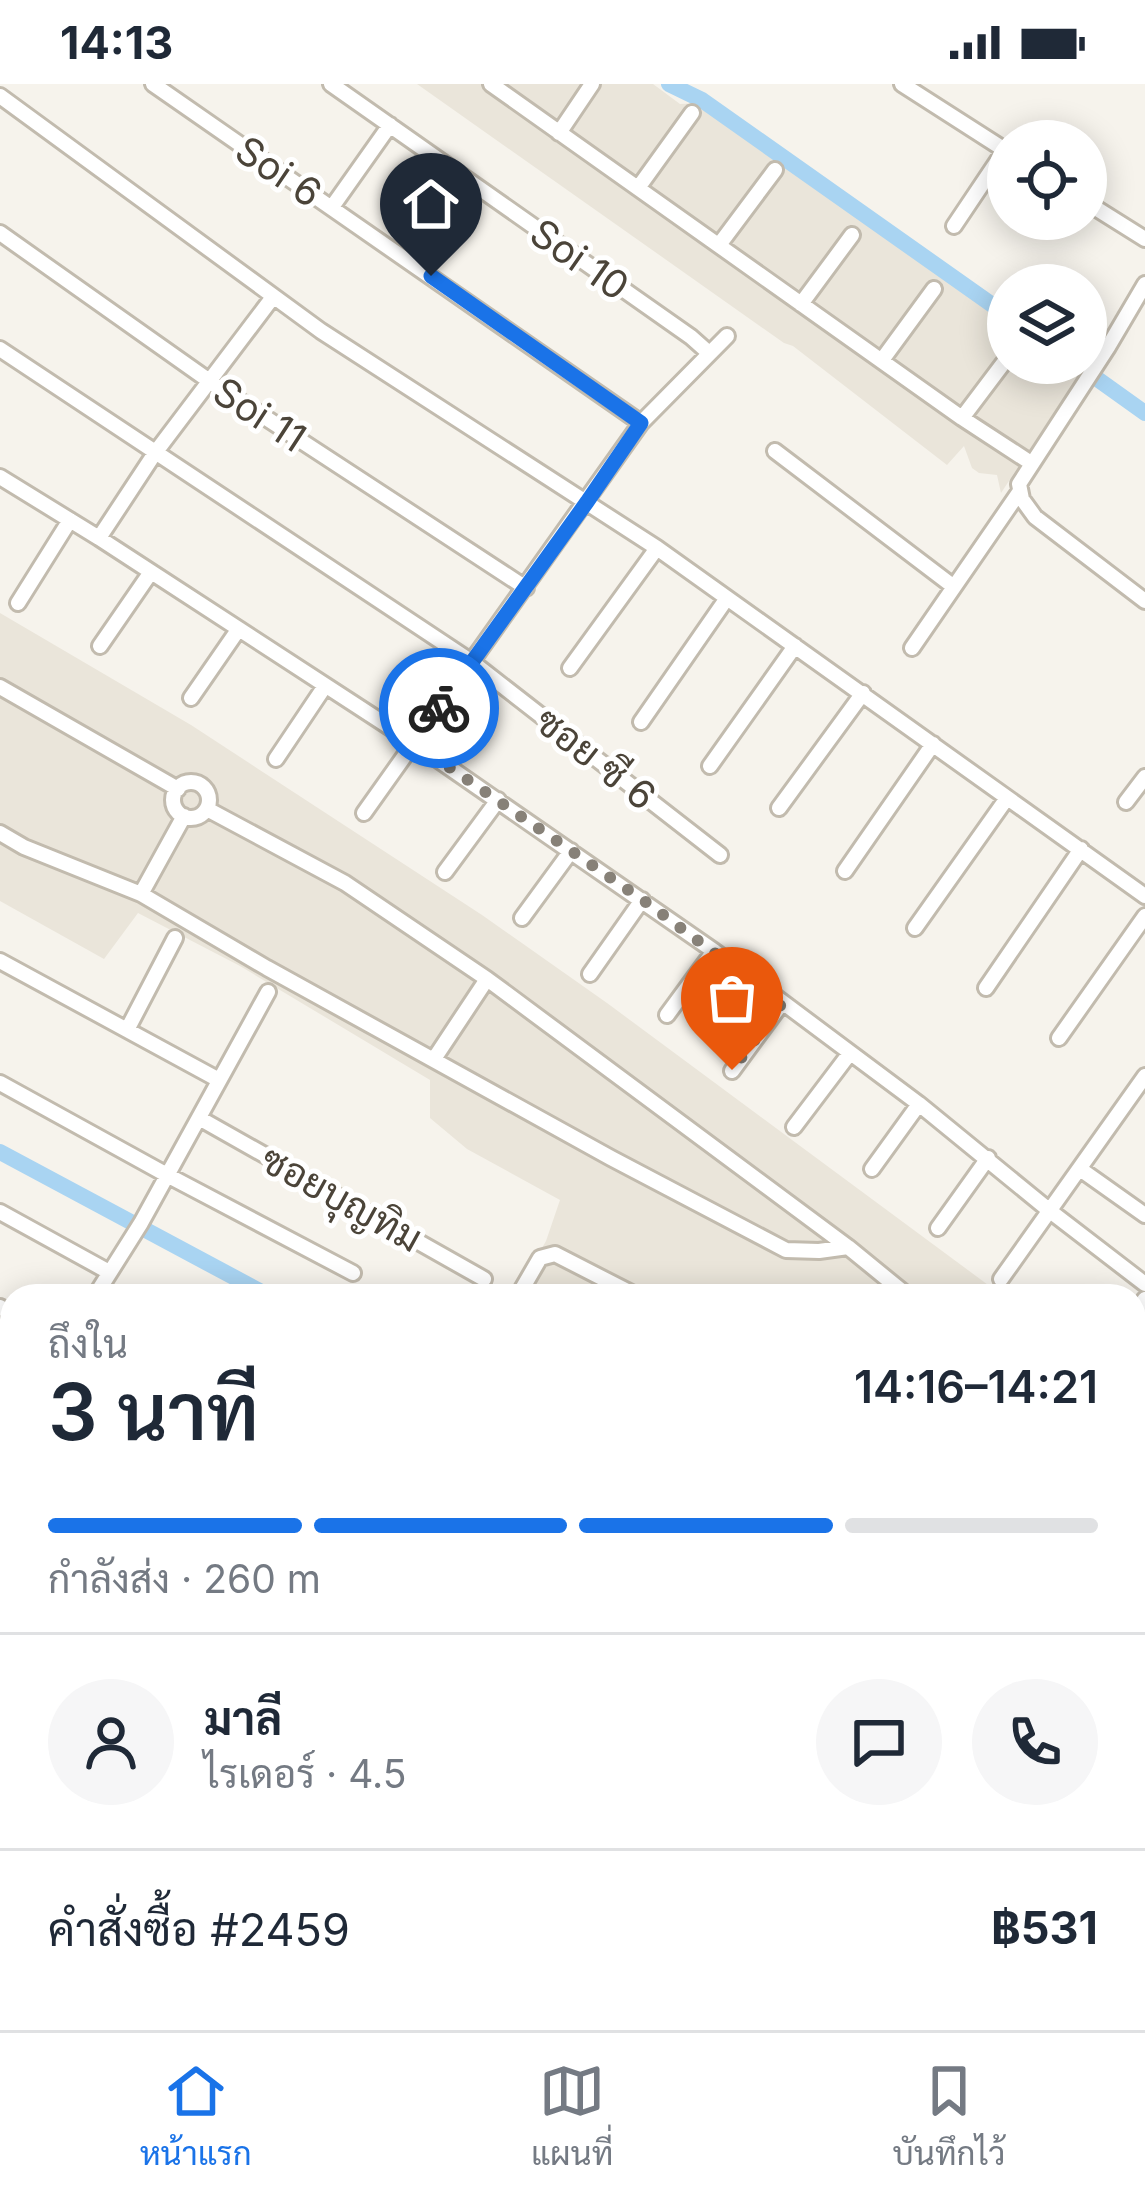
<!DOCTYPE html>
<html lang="th">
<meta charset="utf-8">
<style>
body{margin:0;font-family:Inter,Sarabun,sans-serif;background:#f6f6f7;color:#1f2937;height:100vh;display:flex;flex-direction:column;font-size:45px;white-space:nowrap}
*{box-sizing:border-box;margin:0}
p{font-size:39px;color:#747a83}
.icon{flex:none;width:66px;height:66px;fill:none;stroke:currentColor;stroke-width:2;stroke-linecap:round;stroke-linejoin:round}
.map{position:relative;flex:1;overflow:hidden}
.details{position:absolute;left:0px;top:1200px;width:1146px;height:747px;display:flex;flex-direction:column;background:#fff;border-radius:36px 36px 0 0;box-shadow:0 6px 30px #0003}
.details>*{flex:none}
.tools{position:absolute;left:987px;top:36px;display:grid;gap:24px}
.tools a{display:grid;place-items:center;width:120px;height:120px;border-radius:50%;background:#fff;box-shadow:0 6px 30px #0003;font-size:60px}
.pin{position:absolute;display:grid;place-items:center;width:102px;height:102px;color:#fff;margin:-123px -51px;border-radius:50% 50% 50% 0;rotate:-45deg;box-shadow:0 0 12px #0007}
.pin .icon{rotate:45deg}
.courier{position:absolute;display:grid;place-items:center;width:120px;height:120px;margin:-60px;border:9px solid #1a73e8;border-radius:50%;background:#fff;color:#222;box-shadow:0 3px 15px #0007}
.headline em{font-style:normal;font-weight:600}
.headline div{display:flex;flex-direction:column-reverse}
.headline{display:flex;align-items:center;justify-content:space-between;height:204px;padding:0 48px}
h1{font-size:78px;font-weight:600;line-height:90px}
.bar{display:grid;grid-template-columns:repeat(4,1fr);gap:18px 12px;align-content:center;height:144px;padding:0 48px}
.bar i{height:15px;border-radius:9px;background:#e0e1e3}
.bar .active{background:#1a73e8}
.bar p{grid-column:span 4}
.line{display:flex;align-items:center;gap:30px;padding:0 48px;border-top:3px solid #e0e1e3}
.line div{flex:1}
.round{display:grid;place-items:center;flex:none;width:126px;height:126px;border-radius:63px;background:#f6f6f7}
.status{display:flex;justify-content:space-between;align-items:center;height:84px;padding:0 60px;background:#fff;direction:ltr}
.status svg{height:33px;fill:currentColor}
.tab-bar{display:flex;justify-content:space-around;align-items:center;height:168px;border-top:3px solid #e0e1e3;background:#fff;font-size:33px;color:#747a83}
.tab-bar a{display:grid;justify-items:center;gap:6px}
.tab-bar .active{color:#1a73e8}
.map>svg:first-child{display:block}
</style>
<div class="status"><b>14:13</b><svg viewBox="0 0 49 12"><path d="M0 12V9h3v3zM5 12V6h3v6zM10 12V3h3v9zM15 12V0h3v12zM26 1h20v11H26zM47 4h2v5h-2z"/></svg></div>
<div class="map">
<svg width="1145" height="1946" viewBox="0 0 1145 1946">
<rect width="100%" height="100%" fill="#f6f3ec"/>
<!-- residential -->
<path fill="#eae5da" d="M417 0H653L680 20 702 19 1008 239V279H1062L1079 291 1001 409 997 391 979 389 972 384 964 362 947 381 793 262 784 259Z
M0 529 191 641 482 831 607 919 1003 1212H515L546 1157 560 1116 467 1065 430 1034V996L240 882 138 829 104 875 0 817Z
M1134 1312 1145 1321V1409L1134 1401Z"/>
<!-- commercial -->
<path fill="#f7ead8" d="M467 1935H592L584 1946H459Z"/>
<!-- education -->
<path fill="#efe8d6" d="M1134 1401 1145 1409V1650L1134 1645Z"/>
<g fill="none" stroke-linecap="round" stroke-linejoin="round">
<!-- canal -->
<path stroke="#a9d4f2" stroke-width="16" d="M669 0 702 16 1008 232
M1075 279 1145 329
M0 1068 269 1212"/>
<!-- lane casing -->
<g stroke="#c2bbae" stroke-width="12">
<path id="lane" d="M526 1944 532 1935
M687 1946 693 1935
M757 1946 764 1935"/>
</g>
<!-- street casing -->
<g stroke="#c2bbae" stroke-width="20">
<path id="street" d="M153 0 641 339
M331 0 691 253 709 269
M491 0 962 334 1031 379
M902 0 1008 68
M0 12 321 247 657 464 1145 812
M559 49 592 0
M638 104 692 29
M1086 118 1145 155
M332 123 390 41
M954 142 1005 66
M0 149 208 296 526 504
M719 161 775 86
M1145 200 1108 263 1019 400 1022 415 1035 433 1145 517
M801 220 852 151
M0 265 472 578 720 771
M882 276 934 205
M962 334 1008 273
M775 367 954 503
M0 393 99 454 414 659 714 867 919 1020 1050 1127 1145 1200
M99 454 155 369 273 213
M18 519 70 436
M100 562 151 488
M912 564 1020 407
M570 584 657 464
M0 603 178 705
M191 614 238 546
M641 638 727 514
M276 675 325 602
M710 682 795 562
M173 716a18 18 0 1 1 36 0a18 18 0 1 1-36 0Z
M1126 718 1145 693
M779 724 863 609
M207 725 345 799 487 895 848 1163 908 1212
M364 729 641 339 727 252
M0 749 24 763 141 810 267 884 611 1074 786 1166 819 1167 848 1163
M845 787 933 660
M445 788 498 716
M141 810 184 732
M522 834 571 767
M915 844 1007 714
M0 877 219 996
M590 890 642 816
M986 904 1081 765
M667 931 714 867
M127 946 175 854
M1059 954 1145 832
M434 975 487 895
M732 987 782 919
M0 999 167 1091 353 1189
M199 1034 484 1195
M794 1043 850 969
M872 1085 919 1020
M1080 1085 1145 1131
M0 1128 109 1188
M938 1144 988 1074
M1001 1195 1145 992
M95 1212 141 1139 268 908
M518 1212 540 1174 555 1170 637 1212
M0 1223 7 1227
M1134 1230 1145 1215
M1134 1369 1145 1376
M0 1370 12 1350
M0 1541 12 1522
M0 1632 12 1639
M1134 1672 1145 1654
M1134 1768 1145 1773
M0 1795 12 1801
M1134 1876 1145 1882
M0 1903 12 1909
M63 1935 85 1946
M275 1935 297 1946
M958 1946 965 1935"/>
</g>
<!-- secondary casing -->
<g stroke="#d6c79b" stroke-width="24">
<path id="secondary" d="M0 1511 12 1517
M822 1935 845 1946"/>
</g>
<!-- lane -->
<use href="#lane" stroke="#fff" stroke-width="6"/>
<!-- street -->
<use href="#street" stroke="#fff" stroke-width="14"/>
<!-- secondary -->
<use href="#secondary" stroke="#fff3cd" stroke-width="18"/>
</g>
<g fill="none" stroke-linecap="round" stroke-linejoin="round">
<!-- done -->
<path stroke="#878178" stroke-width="12" stroke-dasharray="0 21.6" d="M439 624 414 659 643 816 782 919 732 986"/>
<!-- route -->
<path stroke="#1a73e8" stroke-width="15" d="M431 192 641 339 587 418 439 624"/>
</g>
<g text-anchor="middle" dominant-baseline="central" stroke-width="10" stroke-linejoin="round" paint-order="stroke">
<!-- street labels -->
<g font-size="39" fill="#4b4439" stroke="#fff">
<text transform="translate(279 87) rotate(34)">Soi 6</text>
<text transform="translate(580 175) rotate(35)">Soi 10</text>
<text transform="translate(260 330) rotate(33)">Soi 11</text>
<text transform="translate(596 674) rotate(38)">ซอย ซี 6</text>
<text transform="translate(342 1114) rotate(29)">ซอยบุญทิม</text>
</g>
</g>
</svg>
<div class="tools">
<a><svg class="icon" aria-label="locate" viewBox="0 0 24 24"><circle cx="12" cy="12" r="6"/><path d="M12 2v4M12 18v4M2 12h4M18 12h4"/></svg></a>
<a><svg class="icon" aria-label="layers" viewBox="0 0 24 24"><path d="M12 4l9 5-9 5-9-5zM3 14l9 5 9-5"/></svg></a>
</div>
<div class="pin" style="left:732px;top:986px;background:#ea580c"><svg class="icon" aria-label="bag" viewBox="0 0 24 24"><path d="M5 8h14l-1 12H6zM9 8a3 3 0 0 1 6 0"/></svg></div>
<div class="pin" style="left:431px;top:192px;background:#1f2937"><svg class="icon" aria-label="home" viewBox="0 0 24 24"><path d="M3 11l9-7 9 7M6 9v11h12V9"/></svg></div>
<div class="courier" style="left:439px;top:624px"><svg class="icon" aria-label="bike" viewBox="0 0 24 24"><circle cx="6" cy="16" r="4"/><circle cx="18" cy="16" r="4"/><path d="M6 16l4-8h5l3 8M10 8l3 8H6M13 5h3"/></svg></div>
<section class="details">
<div class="headline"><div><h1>3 นาที</h1><p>ถึงใน</p></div><em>14:16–14:21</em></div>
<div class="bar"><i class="active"></i><i class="active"></i><i class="active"></i><i></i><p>กำลังส่ง · 260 m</p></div>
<div class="line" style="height:216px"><a class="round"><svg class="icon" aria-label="person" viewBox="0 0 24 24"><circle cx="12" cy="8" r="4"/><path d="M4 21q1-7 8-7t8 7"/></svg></a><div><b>มาลี</b><p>ไรเดอร์ · 4.5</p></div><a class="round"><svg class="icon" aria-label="chat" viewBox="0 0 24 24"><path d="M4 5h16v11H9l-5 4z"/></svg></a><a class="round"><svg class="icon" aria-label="phone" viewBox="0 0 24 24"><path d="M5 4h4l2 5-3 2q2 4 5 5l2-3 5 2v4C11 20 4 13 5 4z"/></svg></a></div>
<div class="line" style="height:156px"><div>คำสั่งซื้อ #2459</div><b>฿531</b></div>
</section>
</div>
<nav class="tab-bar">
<a class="active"><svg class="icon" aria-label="home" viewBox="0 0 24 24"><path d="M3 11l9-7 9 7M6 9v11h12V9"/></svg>หน้าแรก</a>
<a><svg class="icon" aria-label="map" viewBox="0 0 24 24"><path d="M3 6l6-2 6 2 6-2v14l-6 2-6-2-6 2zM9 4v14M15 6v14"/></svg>แผนที่</a>
<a><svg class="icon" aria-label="saved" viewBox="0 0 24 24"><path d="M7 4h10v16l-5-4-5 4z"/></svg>บันทึกไว้</a>
</nav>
